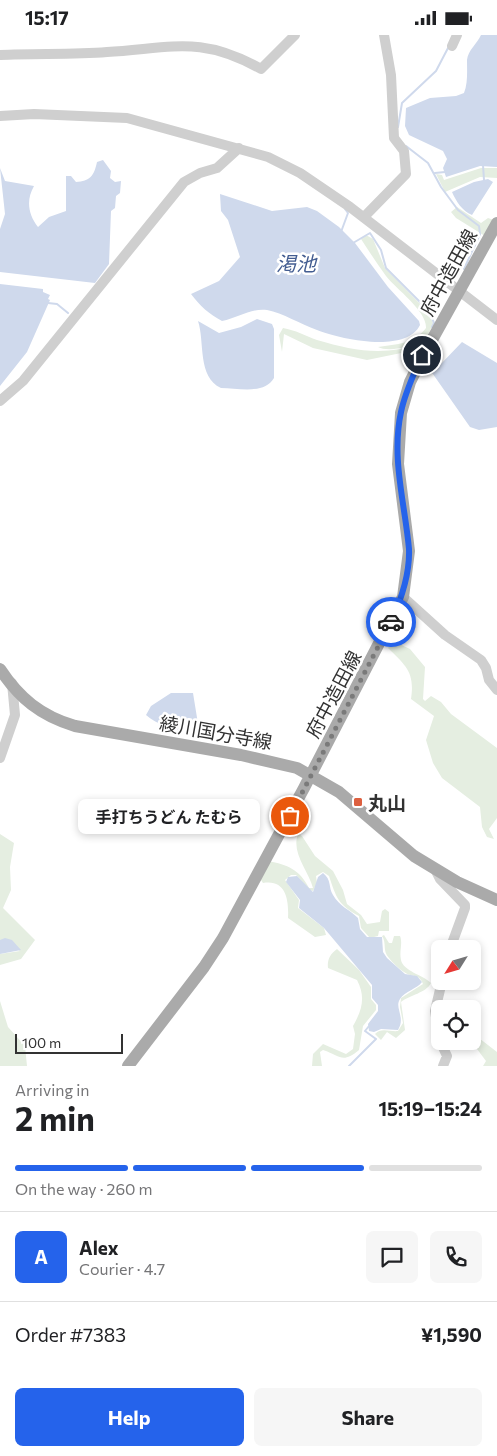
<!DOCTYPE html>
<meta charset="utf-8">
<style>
body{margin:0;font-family:Commissioner,"Noto Sans JP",sans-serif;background:#f6f6f6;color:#202124;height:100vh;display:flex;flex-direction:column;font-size:19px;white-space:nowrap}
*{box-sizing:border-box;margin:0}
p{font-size:16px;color:#757577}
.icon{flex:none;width:28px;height:28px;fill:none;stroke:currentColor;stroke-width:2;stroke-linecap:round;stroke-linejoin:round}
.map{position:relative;height:1031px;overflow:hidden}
.details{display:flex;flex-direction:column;background:#fff;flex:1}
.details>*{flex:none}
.needle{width:32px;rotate:233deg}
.fabs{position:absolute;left:431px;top:905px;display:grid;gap:10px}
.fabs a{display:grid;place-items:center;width:50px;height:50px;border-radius:8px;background:#fff;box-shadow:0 2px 8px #0003;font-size:25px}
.scale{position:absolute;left:15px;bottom:12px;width:108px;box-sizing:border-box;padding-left:5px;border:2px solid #323232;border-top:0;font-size:14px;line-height:18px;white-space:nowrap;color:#323232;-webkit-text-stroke:4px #fff;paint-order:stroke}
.pin{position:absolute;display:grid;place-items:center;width:42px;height:42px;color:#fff;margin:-21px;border:2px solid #fff;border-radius:50%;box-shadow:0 1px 5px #0007}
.courier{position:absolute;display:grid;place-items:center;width:50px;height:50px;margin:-25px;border:4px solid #2563eb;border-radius:50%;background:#fff;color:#222;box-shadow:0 1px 6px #0007}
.bubble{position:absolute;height:35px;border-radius:8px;background:#fff;box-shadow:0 2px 8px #0003;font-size:16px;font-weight:700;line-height:35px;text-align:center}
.summary em{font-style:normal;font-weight:700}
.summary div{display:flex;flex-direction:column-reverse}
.summary{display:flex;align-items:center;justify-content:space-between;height:85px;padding:0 15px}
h1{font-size:32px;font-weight:700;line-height:38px}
.bar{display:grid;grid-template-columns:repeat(4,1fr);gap:8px 5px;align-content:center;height:60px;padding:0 15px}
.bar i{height:6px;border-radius:4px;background:#e0e0e0}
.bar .on{background:#2563eb}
.bar p{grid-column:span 4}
.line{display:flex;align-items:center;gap:12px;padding:0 15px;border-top:1px solid #e0e0e0}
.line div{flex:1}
.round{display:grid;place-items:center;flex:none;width:52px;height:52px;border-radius:8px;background:#f6f6f6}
.primary-button{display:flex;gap:10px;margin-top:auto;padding:10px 15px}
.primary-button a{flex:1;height:58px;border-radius:8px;background:#2563eb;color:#fff;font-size:20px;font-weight:700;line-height:58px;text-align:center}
.primary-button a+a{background:#f6f6f6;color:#202124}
.status{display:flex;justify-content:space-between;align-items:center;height:35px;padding:0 25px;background:#fff;direction:ltr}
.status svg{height:14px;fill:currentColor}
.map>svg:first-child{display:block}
</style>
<div class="status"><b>15:17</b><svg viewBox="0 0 49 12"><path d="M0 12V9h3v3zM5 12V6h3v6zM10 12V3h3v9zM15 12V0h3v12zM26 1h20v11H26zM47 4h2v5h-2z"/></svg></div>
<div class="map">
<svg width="497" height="1031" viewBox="0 0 497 1031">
<rect width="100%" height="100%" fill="#fff"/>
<!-- green -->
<path fill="#e5eee1" d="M481 133H497V143L480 142 445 157 436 139 442 140 444 145Z
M457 172 481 188 488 183 494 185 485 201 456 183 451 177Z
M366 200 373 204 385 233 428 277 433 288C431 293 429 299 425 303 415 311 389 318 378 312 397 309 414 309 426 293 427 276 396 254 386 241 377 229 369 216 361 204Z
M283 293C295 295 306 301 317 305 354 316 383 321 421 309L411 316 367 325 313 313 284 299 282 317 279 300Z
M393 606 410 614 425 632 423 664 425 666 431 661 441 667 451 679 497 713V783L489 794 494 804 487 802 482 792 480 772 442 743 433 728 426 705 434 681 411 664C415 637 406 631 388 613Z
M0 799 14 808 10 832 11 855 3 873 35 905 21 924 0 930V919L20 916 0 905Z
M298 799 302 801 315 821 333 836 343 855 347 869 361 880 367 889 380 887 382 876 385 874 389 877V896H379L378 901 370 903 361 893 359 881C338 870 336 862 329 841L323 837 316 841 317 848 313 856 310 855 296 840H291L285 845 299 865 298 873 324 893 326 900 315 902 288 883C289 865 286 844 263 848L259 842 268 826C288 830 299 834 309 853H313C308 835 291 818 298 799Z
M384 900 389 908H392L394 901H400C403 908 399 916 401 925 403 936 423 940 431 948 426 958 410 960 401 967L405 995 396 1003 387 997 381 1005 375 999C381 992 390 997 398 996L403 988 400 972 401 963 423 949C419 938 412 943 404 937 399 934 393 928 389 923 382 916 387 908 382 901Z
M337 914 359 935 371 952V964L376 970V975L363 991 359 1015C342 1029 341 1021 323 1015L320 1017 322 1031H312L313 1019 323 1009 346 1019 353 1014 355 999 353 991C362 975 366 962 357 945L328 933C327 925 330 919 337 914Z
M0 966 8 992 25 1011 27 1031H0Z
M475 1000 497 1017V1031H483L486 1026 471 1006Z"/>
<!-- water -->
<path fill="#cfd9ec" d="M481 0H497V132L480 131 446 142 443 133 447 124 443 116 409 100 405 91 406 73 430 63 456 61 464 58C468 48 467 36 467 25 468 15 477 9 481 0Z
M103 125 111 136 110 143 115 147 121 146 120 158 116 161 115 173 111 176 109 229 95 248 0 237V194L5 179 0 133 5 146 34 151C26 165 28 179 38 192L49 182 66 176V141H71L76 147C90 146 94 141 97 127Z
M488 144 493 147 472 180C462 176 456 166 452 157L474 147Z
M220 159 272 176 307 172 317 176 339 192 355 208 388 252 419 286 420 290C406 319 340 304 317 295 300 289 283 278 267 275 250 273 238 283 222 286 209 279 200 271 191 259L219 246 240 222 228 185 221 176Z
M0 249 43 254V257L50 260 48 264 50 265 27 317 0 351Z
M257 284 272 289 274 294V343C264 360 238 353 221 353 197 342 205 307 198 286L219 298 241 292Z
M462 307 497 328V392L479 395 470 392 428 332 433 325 439 331Z
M171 658H193L199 695C183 699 158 691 146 680L151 671Z
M323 838C332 845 328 852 333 860 339 871 350 875 358 883L360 894 367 902H382L383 917 387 923 405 939 417 941 422 947C417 954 405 956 400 964 394 973 406 982 398 995L381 994 374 997 369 996 368 989 378 976V970L372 963V950L324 893 299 873 300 865 286 847 288 842 297 841 313 857 318 842Z
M5 903 12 905 21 915 0 919V905Z"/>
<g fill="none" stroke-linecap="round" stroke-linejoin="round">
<!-- stream -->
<path stroke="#cfd9ec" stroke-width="2" d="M398 92 402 68 436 36 448 13
M406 111 428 128 441 152 458 175 479 191 480 199 464 234
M483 130 484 145
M435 138 445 137
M341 197 348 178 345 174
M353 208 370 198 381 215 386 233 429 276 434 288 432 292
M48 268 57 269 68 278
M349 1031 376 1004 365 996 369 991"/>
<!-- minor -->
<path stroke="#cfcfcf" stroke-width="10" d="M452 11 457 0
M0 20C35 18 71 20 107 17 173 13 201 0 261 34L295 0
M0 81 34 79 127 83 268 122 300 138 350 172 497 285
M364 182 406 139 404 116 394 103 391 40 384 0
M0 366 23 346 184 147 200 138 217 133 239 113
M403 562 445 600 481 625 486 633 489 645 497 655
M0 723 15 680 12 648
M436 836 440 844 465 870V873L450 914
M440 1006 435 976 442 946
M440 1006 447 1021 443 1031"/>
<!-- major -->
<path stroke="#aaa" stroke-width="12" d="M0 634C19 663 41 681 75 691L241 720 297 733 339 757 414 821 457 847 497 865
M128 1031 204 932 223 903 304 753 403 562 409 516 398 429 401 378 410 347 423 321 497 188"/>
</g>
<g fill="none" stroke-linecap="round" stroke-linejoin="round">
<!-- done -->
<path stroke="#7a7a7a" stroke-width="5" stroke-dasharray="0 9" d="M290 781 391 587"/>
<!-- route -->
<path stroke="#2563eb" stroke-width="6" d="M391 587C401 565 410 539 409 514 405 469 391 423 401 377 405 357 414 339 422 320"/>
</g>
<!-- markers -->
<rect fill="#dd6040" stroke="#fff" stroke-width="2" x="353" y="762" width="10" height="10" rx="2.5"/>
<g text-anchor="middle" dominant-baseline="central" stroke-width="5" stroke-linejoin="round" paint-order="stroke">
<!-- street labels -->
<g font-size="19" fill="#323232" stroke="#fff">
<text transform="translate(448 237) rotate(-61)">府中造田線</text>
<text transform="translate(333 659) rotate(-62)">府中造田線</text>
<text transform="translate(216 697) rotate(10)">綾川国分寺線</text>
</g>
<!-- poi labels -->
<g font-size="19" font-weight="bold" fill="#323232" stroke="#fff" text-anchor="start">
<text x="368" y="767">丸山</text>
</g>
<!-- water labels -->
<g font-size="20" font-style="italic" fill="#435d91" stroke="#fff">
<text x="296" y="228">渇池</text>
</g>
</g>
</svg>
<div class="fabs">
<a><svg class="needle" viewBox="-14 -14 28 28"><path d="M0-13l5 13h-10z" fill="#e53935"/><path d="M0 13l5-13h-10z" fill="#757577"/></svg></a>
<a><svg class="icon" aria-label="locate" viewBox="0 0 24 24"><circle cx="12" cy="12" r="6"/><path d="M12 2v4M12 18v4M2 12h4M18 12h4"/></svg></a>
</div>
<div class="scale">100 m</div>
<div class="pin" style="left:290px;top:781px;background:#ea580c"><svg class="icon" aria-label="bag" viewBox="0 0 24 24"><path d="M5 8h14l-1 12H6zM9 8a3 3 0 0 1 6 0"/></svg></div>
<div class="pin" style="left:422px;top:320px;background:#1f2937"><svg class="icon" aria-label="home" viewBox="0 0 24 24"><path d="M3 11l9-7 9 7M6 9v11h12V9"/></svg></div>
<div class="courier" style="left:391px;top:587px"><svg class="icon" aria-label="car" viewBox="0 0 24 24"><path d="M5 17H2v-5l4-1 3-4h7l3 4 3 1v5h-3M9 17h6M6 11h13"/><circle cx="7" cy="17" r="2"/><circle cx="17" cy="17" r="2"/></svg></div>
<div class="bubble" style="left:78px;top:764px;width:182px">手打ちうどん たむら</div>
</div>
<section class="details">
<div class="summary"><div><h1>2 min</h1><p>Arriving in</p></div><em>15:19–15:24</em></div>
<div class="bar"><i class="on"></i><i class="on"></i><i class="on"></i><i></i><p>On the way · 260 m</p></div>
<div class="line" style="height:90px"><b class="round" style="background:#2563eb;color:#fff">A</b><div><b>Alex</b><p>Courier · 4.7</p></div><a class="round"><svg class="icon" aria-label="chat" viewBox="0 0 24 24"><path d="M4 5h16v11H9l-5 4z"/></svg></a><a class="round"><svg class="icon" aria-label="phone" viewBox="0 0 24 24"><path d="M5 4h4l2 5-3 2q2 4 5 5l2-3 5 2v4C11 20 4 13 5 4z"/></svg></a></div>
<div class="line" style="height:65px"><div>Order #7383</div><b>¥1,590</b></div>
<div class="primary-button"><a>Help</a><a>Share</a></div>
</section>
